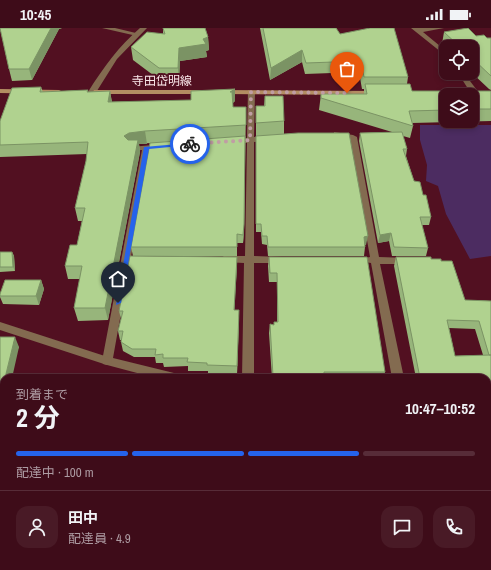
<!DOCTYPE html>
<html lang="ja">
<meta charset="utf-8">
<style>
body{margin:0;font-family:"Archivo Narrow","Noto Sans JP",sans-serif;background:#491a26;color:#f1f3f6;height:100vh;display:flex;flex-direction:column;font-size:15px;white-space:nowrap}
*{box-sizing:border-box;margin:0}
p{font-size:13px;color:#ad9ba2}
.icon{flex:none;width:22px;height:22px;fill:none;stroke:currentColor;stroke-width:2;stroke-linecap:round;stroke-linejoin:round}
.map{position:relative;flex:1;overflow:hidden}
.drawer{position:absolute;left:0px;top:346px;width:491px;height:196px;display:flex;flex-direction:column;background:#3e0c19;border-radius:12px 12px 0 0;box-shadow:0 2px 6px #0003,0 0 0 1px #572c38}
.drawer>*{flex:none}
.buttons{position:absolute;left:439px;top:12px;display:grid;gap:8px}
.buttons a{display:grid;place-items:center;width:40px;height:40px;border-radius:8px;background:#3e0c19;box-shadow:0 2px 6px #0003,0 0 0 1px #572c38;font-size:20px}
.pin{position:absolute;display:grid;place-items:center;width:34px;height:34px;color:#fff;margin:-41px -17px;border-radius:50% 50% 50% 0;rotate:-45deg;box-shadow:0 0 4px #0007}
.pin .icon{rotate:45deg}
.courier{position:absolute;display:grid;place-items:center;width:40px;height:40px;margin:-20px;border:3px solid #2563eb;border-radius:50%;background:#fff;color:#222;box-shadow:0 1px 5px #0007}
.overview em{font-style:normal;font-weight:700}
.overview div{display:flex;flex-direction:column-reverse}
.overview{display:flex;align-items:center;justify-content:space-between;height:68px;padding:0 16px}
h1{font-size:26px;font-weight:700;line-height:30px}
.bar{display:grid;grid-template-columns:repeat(4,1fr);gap:6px 4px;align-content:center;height:48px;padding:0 16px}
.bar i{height:5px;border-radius:3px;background:#572c38}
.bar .current{background:#2563eb}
.bar p{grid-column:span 4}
.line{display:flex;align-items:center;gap:10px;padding:0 16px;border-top:1px solid #572c38}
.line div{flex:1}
.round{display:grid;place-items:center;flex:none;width:42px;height:42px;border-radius:12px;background:#491a26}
.status{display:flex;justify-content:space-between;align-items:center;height:28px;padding:0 20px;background:#3e0c19;direction:ltr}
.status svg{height:11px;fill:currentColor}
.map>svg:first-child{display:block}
</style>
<div class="status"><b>10:45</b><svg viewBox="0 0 49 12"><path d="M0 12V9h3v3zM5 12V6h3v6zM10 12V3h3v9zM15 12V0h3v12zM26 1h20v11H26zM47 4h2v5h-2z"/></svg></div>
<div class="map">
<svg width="491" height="542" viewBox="0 0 491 542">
<rect width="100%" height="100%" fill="#521021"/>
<!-- green -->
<path fill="#4c2c61" d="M420 97H491V228L470 231 446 186 438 158 426 153 427 137 420 112Z"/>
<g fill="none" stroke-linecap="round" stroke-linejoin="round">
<!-- service -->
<path fill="#836b50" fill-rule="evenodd" d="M248 62 255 64 254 109H269L273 111 269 113 254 114V228L282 229 287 232 282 235H254V350H242L244 235 224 234 219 231 224 228H245L247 115H233L229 113 233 111 247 110Z
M334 104 353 107 357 109 379 229 408 230 413 233 408 236H380L404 350H392L371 235 365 234 363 232 365 230 370 229 349 111 334 108Z
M163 116 167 118 166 120 150 122 113 330 174 345 178 347 180 350H156L107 337 103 336 102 333 142 122 131 123 127 121 131 119Z"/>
<!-- minor -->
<path fill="#836b50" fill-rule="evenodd" d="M102 0H115L140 6 137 8Z
M411 0H444L423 4 446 23V28Z
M458 45H464L479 65 478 67H472Z
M0 294 111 330 112 333 111 336 107 337 0 302Z"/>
<!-- tertiary -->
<path fill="#836b50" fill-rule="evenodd" d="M140 0H147L117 31 95 66H89L88 64C103 40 119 18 140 0Z"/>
<!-- secondary -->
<path fill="#b38d62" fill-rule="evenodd" d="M0 61 59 62 63 64 59 66 0 65Z
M94 62H203L207 64 203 66H97L93 64Z
M218 62 377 63 381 65 377 67 221 66 217 64Z"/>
</g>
<!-- wall -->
<path fill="#97b57b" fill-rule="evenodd" d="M0 0H62L59 1 32 52 12 53 9 41Z
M163 0H205L208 9 209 22 206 23 207 29 180 33 179 53H161L133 32 131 19 163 6Z
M260 0H336L340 6 408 49 407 56 412 63H491V93L412 95 413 98 410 110 403 108 407 121 406 128 414 153 423 167 431 189 429 197H422L428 220 426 228H392L389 213 378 215 359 113 360 105 392 104 319 82 321 66H364V61H362L359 44 305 46 302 34 270 52ZM446 67H472V93H446Z
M444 4 476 8 487 10H491V62L489 61 472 45V19H446V20L442 16Z
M41 59 43 64 88 62V64L110 63 112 74 191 72 235 61V73L233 75V79H246L244 205 243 215H237V228H133L131 219 150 115 139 116 140 124 108 292 78 293 74 280 80 251H68L65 238 77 217 82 193H78L75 180 86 133 87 126 0 129V93Z
M265 68 284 93V106L366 217H365V219L364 228H268L267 217 262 216 261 204H256V78H264Z
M0 224H12L14 228 15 243 0 244Z
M269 229 385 344 383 350H272L269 305 270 296 274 297 277 294V254H269L268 238Z
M396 229 431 231 441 233 465 272 491 273V385H487V350H416L394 238ZM449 300 475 301 483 327 455 328Z
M237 237 234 282 239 290 237 346H208V343H188V338L164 339 163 335H156L155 329H134L123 323 121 314V312H120L118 303 121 291 119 283Z
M41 252 44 261 39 277 3 276 0 269V266Z
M0 309 19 319 4 350V403H0Z
M487 391 491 405V411L488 416H487Z"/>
<!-- shaded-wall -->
<path fill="#7b9364" d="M51 0H62L59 1 32 52 29 41Z
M208 9 209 22 206 23 207 29 180 33 179 53 178 40 179 20Z
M302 22V34L270 52 271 40Z
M235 61V73L230 76V64Z
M110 63 112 76 108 74Z
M145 103 147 116H139L140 124 108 292 105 280 131 118 124 108 129 105Z
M245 108 244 205 243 215V207Z
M391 205 389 213 378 215 380 207Z
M368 208 366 217H362L364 209Z
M12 224 14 228 15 243 13 239Z
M237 229V237L234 290V282Z
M41 252 44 261 39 277 36 268Z
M239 282V290L237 346V338Z
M15 309 19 319 12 350H5Z"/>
<!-- building -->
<path fill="#b0d28f" stroke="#7b9364" d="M0 0H51L29 41H9Z
M163 0H205L208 9 203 11 206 16 179 20 178 40H159L131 19 147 4 165 6Z
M263 0H336L340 6 370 0H394L408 49H364L361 33 306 35 302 22 271 40Z
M468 0 476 8 484 7 487 10H491V48L472 30V19H460L444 4Z
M365 56H410L412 63H491V81H472V67H446V82L409 83 413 98 321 70V66H367Z
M41 59 40 64 88 62 87 64 110 63 108 74 191 72V63L235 61 230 64H232L233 79H246V97L145 103 129 105 124 108 128 112H138L105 280H74L82 238H65L70 217H77L85 180H75L86 133 88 114 0 117V93L12 60Z
M265 68H283L284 93 256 95V78H265Z
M402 104 407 121H403L414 153 420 154 423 167H426L431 189H420L428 220 394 219 391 205 380 207 360 105Z
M298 105H349L368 208 364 209 365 219H268L267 208H262L261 196H256V108Z
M245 108 244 196 243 207 237 206V219H131L150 115Z
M0 224H12L13 239H0Z
M130 228 237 229 234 282H239L237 338 207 337V335L187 334 188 330H163V326L155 327 156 321H132L121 314 123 303H118L123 283H119Z
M269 229H367L385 344H324V347L273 348 270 296 274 297V294H278L277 245H270Z
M396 229H431V231H441V233H452L465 272 491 273V327H489L479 293 447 292 455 328 491 327V378H487V350H420Z
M5 252H41L36 268H0V266Z
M0 309H15L5 350H4L3 358H4V391L3 394H0Z
M487 391 491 405V409H487Z"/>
<!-- route -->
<path fill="#2563eb" d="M190 115 191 117 149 121 121 275 116 277 144 119Z"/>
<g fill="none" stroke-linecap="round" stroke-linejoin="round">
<!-- done -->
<path stroke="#c09da4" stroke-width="4" stroke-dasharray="0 7.2" d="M190 116 250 112 251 64 347 65"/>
</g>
<g text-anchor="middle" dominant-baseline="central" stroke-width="4" stroke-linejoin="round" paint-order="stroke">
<!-- far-street labels -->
<g font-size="12" fill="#fbe9eb" stroke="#521021">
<text x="162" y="53">寺田岱明線</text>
</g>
</g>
</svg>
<div class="buttons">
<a><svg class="icon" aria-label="locate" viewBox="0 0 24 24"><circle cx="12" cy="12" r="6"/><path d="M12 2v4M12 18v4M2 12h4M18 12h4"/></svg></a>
<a><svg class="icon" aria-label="layers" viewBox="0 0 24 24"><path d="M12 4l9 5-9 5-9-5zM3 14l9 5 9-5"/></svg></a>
</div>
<div class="pin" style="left:347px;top:65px;background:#ea580c"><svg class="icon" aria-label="bag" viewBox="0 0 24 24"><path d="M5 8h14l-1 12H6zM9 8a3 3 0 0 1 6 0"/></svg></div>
<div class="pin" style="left:118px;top:275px;background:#1f2937"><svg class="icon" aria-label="home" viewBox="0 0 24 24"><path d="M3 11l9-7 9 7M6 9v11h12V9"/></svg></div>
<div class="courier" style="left:190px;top:116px"><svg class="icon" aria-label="bike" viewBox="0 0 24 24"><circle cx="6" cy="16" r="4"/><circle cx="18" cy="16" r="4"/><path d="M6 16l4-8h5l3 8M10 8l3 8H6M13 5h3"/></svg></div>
<section class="drawer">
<div class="overview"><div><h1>2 分</h1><p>到着まで</p></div><em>10:47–10:52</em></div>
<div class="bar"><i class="current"></i><i class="current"></i><i class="current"></i><i></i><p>配達中 · 100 m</p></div>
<div class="line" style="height:72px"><a class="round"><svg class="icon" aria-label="person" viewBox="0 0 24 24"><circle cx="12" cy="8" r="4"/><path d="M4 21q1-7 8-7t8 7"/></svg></a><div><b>田中</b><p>配達員 · 4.9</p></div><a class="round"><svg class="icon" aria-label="chat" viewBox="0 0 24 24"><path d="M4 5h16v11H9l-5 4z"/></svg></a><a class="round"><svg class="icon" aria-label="phone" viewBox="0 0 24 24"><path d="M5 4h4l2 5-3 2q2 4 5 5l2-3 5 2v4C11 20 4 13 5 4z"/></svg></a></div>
</section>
</div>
